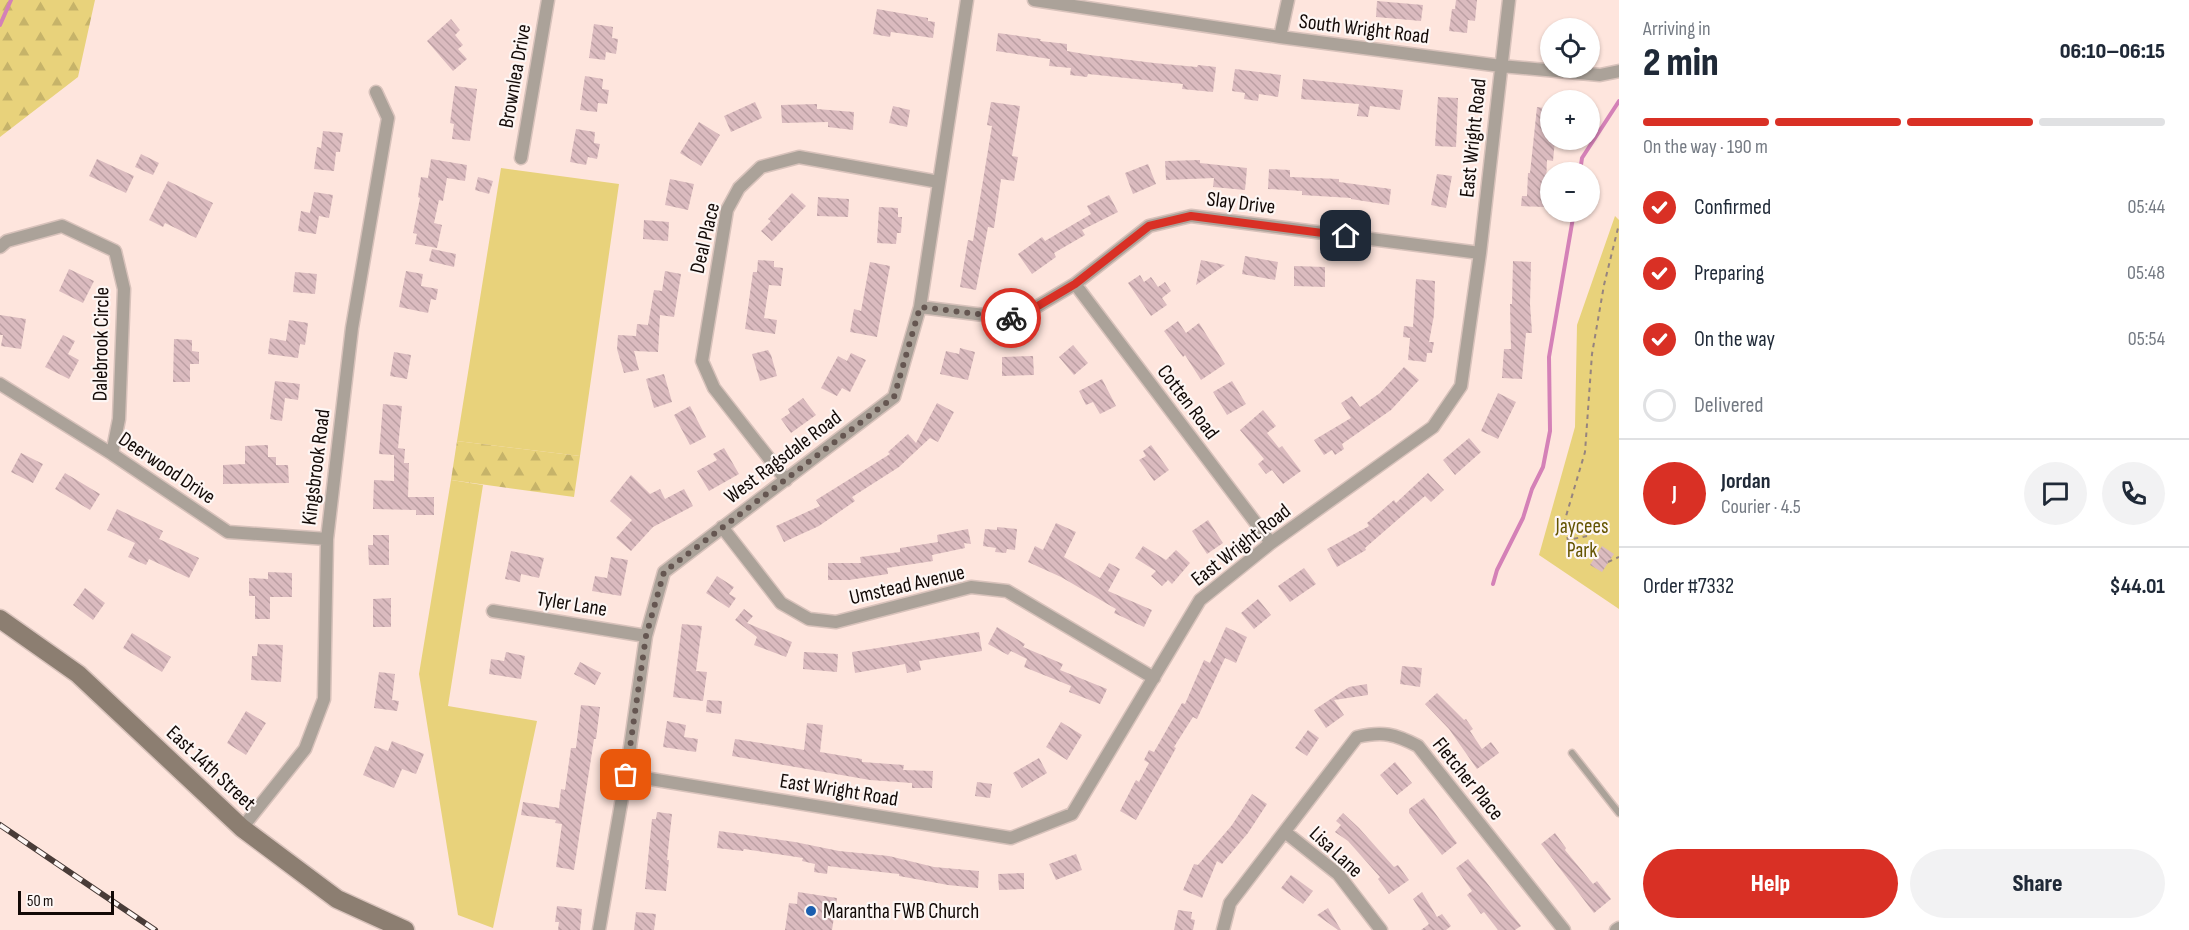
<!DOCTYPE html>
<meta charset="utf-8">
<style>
body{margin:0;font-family:"Sofia Sans Condensed",sans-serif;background:#f2f2f3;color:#1f2937;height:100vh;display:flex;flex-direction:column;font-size:22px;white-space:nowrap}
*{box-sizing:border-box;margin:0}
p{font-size:20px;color:#747a83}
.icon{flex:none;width:33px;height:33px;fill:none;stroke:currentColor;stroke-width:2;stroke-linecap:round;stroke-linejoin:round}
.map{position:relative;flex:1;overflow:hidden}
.side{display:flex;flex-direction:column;background:#fff;width:570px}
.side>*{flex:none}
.buttons{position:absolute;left:1540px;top:18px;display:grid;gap:12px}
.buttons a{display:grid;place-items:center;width:60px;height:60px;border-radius:50%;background:#fff;box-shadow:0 2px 4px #0004;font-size:30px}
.scale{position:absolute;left:18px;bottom:15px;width:96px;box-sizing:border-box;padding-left:6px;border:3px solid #120906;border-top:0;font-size:16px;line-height:21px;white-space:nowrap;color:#120906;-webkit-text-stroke:4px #fdf6f4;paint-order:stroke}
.pin{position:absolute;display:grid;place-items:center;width:51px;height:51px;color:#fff;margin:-26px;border-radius:12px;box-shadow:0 3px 9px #0006}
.courier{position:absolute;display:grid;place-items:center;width:60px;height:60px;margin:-30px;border:4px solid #d93025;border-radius:50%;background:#fff;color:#222;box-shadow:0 2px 8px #0007}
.summary em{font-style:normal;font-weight:800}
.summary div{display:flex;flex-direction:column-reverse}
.summary{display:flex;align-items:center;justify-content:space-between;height:102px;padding:0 24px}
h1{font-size:39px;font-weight:800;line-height:45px}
.bar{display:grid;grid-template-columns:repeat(4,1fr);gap:9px 6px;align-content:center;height:72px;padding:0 24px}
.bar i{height:8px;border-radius:4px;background:#e0e1e3}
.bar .selected{background:#d93025}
.bar p{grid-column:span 4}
.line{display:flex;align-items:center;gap:15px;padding:0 24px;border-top:2px solid #e0e1e3}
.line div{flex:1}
.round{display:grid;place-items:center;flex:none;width:63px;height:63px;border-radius:32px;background:#f2f2f3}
ol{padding:0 24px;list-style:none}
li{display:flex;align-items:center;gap:18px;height:66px}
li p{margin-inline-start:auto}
li .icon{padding:6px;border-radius:50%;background:#d93025;color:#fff;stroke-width:4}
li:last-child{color:#747a83}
li i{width:33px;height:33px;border:3px solid #e0e1e3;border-radius:50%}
.action{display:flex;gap:12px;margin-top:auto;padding:12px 24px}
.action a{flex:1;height:69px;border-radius:36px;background:#d93025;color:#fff;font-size:24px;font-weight:800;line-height:69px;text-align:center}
.action a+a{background:#f2f2f3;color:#1f2937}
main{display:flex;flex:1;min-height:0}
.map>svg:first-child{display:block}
</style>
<main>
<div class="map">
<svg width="1619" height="930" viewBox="0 0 1619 930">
<defs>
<pattern id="forest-firs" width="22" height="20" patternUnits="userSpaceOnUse" patternTransform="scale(1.5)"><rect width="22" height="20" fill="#e8d27b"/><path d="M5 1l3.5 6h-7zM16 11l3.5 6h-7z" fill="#c6b369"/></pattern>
<pattern id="building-back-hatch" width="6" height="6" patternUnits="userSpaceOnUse" patternTransform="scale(1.5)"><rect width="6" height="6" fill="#dbbbbf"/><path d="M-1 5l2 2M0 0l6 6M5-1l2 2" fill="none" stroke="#bb9fa3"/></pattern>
</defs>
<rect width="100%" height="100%" fill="#fee5dd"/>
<!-- green -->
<path fill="#e8d27b" d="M501 168 619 184 580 456 457 441Z
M1615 216 1619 220V609L1539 555 1575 427 1577 325Z
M451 480 483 485 448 706 537 721 493 928 458 915 419 674Z"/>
<!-- forest -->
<path fill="url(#forest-firs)" d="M0 0H95L78 77 0 137Z
M457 441 580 456 574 497 451 480Z"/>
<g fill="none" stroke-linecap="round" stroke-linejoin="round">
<!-- stream -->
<path stroke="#d481b7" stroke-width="4" d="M0 25 11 0
M1580 172 1582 158 1619 101
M1493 584 1497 570 1523 518 1532 489 1543 467 1550 431 1549 357 1574 212"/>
</g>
<!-- building -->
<path fill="url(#building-back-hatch)" d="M1456 0H1477L1475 21 1468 20 1467 33 1449 31 1452 9H1455Z
M1377 1 1423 5 1421 21 1376 17Z
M877 9 928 18V21L935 22 933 38 891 32 890 37 873 34Z
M451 19 460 30 455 35 463 45 458 49 467 59 453 71 427 41Z
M594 24 613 27 612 38 618 39 616 54 606 52 605 60 589 58Z
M998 33 1041 39 1040 41 1067 44V51L1090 55 1154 63 1197 67 1198 65 1216 67 1213 92 1182 89 1183 84 1088 74 1087 77 1070 75 1071 68 1049 66 1050 59 996 51Z
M1235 69 1281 75 1278 97 1259 94 1258 101 1244 99 1245 93 1232 91Z
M585 76 603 79 602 89 609 90 607 104 598 103 597 112 580 110Z
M1303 79 1403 90 1400 110 1370 106 1368 117 1357 116 1359 104 1301 99Z
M455 86 477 89 470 141 452 139 454 124 450 123Z
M1438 97 1458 98 1456 147 1435 146Z
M755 102 762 118 731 132 724 116Z
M991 102 1020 106 1012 156 1018 157 1014 181 1001 179 994 228 988 227 976 290 960 287 968 240 973 241 992 126 987 125Z
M817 104V109L854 112 853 130 828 127V122L782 123 781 105Z
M893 106 910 110 907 127 889 123Z
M1537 107 1551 109V140H1555L1553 161 1547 160 1545 207 1521 206 1522 196H1527L1528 173H1530Z
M699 122 720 135 701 166 680 153Z
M576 129 595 132 594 143 600 144 597 159 588 157 586 165 570 162Z
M323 131 343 133 340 152H336L334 171 314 169 317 147 321 148Z
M141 154 159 163 153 175 135 167Z
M97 159 134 176 126 193 89 176Z
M431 159 467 165 465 181 447 178 443 201 439 200 434 223 442 225 437 248 415 244 417 234 413 233 420 198 418 197 421 177 428 178Z
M1200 160V163L1247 168 1245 190 1213 187 1214 178 1166 180 1165 161Z
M1148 164 1156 184 1133 194 1125 173Z
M1269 169 1290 170V177L1339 179V182L1391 189 1389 205 1351 199V198L1302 195V191L1268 189Z
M1437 174 1452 176 1446 208 1431 205Z
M478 177 493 181 489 194 475 190Z
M670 179 694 184 688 210 665 205Z
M168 181 213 203 196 238 165 223 163 227 149 220Z
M314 192 333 195 329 218 319 216 316 234 298 231 301 211 310 213Z
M792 193 806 206 772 241 761 231 771 221 768 219Z
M1109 195 1118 212 1082 230 1085 235 1054 253 1056 257 1032 274 1018 254 1042 237 1045 241 1091 214 1087 206Z
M818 197 849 199 848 217 817 216Z
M879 207 898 208V217H902L901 233H897L896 244 877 243Z
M644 220 669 222 668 241 643 239Z
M432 249 456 254 454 267 429 261Z
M1245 256 1278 262 1275 280 1242 274Z
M758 260 774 261V267L783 268 781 286 769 285 764 318 777 320 775 334 745 329 753 272H757Z
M1201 260 1225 265 1196 285Z
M1513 261 1531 262 1530 304 1532 333H1526L1522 379 1502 378 1504 349H1511L1510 304H1512Z
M870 262 890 266 877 337 850 332 854 309 861 311Z
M1294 266 1325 267V287L1294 286Z
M69 269 94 281 83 303 59 291Z
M406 271 423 274 421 286 438 289 436 300 431 299 428 313 399 307Z
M665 271 681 274 674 317 660 315 658 352 634 351 639 370 624 373 617 349 618 335 636 336 637 324 648 325 654 290 662 291Z
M295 272 317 274 315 294 293 292Z
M1140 275 1144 282 1151 277 1158 287 1165 282 1171 291 1162 298 1167 305 1151 316 1128 283Z
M1416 279 1435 281 1434 315 1429 342H1434L1432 353H1427L1426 362 1408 360 1410 338 1403 337 1404 326 1413 327Z
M0 315 26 319 21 349 1 346 3 335H0Z
M289 320 308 323 305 345 300 344 298 358 268 354 270 338 286 341Z
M1178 321 1186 333 1199 323 1225 364 1201 380 1185 355 1183 357 1164 331Z
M63 335 75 341 68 354 79 360 69 379 45 367Z
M174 339 192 340V351L199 352V364H190V382H173Z
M1073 345 1088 363 1074 375 1059 357Z
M960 348 975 352 968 380 940 374 946 351 959 354Z
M768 350 771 355 777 376 760 381 752 354Z
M394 352 411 355 407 379 390 376Z
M851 353 866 360 850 392 842 388 837 396 821 388 838 356 847 361Z
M1033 356 1034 375 1002 376V357Z
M1404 367 1419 380 1391 410 1342 444 1344 449 1335 455 1332 450 1324 455 1314 440 1351 418 1341 403 1352 396 1360 407 1380 393Z
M664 374 672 402 654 408 646 379Z
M1102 379 1116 406 1100 414 1093 402 1086 405 1079 391Z
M275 381 300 384 298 400 285 398 282 421 270 419Z
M1232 381 1246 404 1227 415 1213 392Z
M1498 393 1516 402 1498 439 1481 431Z
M803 398 816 415 791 433 781 419 790 413 788 409Z
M937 403 954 412 938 442 930 438 899 467 852 497 855 501 819 526 784 542 776 526 820 506 816 500 890 454 888 452 908 434 916 443Z
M383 404 402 406 398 448 405 449 404 463H409L408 497H434V515H416V510L373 509 374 480 394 481V455L379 454Z
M690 406 706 437 690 445 674 415Z
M1263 410 1276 426 1267 433 1279 448 1282 446 1301 471 1283 484 1272 470 1266 474 1258 464 1264 459 1240 430Z
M1469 438 1481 452 1455 475 1443 460Z
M268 445V457H276V465H288L289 483 223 484V465L245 464V446Z
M1151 445 1169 470 1154 481 1139 460 1146 456 1143 451Z
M724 448 739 474 709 491 697 471 717 460 713 454Z
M21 453 43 464 33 483 11 472Z
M65 473 100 494 90 510 55 489Z
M1428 473 1444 490 1431 502 1425 496 1365 548 1366 550 1337 567 1327 549 1369 526 1367 523 1394 500 1396 503Z
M631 475 650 494 660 489 665 499 684 489 693 506 653 527 631 551 616 538 632 520 610 501Z
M117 509 163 531 159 539 199 558 189 578 149 559 146 565 128 557 135 543 107 530Z
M1208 520 1223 543 1207 554 1192 531Z
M1056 523 1076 532 1064 557 1100 578 1109 563 1120 569 1108 591 1152 610 1144 627 1114 613 1116 609 1061 577 1028 562 1035 546 1043 550Z
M997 527 1017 529 1015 550 1007 549 1006 553 995 552 996 548 983 546 985 529 997 530Z
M968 529 971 544 964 543 965 548 932 555 933 561 887 568 888 574 849 580H828V563H861L860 557 900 552V548L938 542 937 535Z
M373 535H389V565H369L368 545H373Z
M1143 546 1166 560 1176 550 1190 563 1172 584 1168 580 1162 586 1151 576 1156 571 1135 558Z
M1602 546 1614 554 1602 572 1590 565Z
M511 551 544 558 539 578 521 574 520 582 505 579Z
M611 557 628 560 621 596 592 591 595 576 607 578Z
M1304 568 1316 584 1290 602 1278 586Z
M268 572 292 573V597H270V619H255V596H249V578L268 579Z
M717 576 734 587 729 594 736 598 729 608 706 593Z
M85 588 105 603 93 620 73 605Z
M391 598V627H373V599Z
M1258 599 1271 615 1254 629 1241 613Z
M744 609 753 616 747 623 792 642 786 657 754 645 757 637 735 620Z
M682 624 702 626 696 671 707 672 703 701 673 697Z
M997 627 1025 644 1023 647 1063 664 1060 670 1107 689 1100 704 1069 692 1071 686 1024 667 1027 659 1011 651 1008 655 988 644Z
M1226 627 1247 637 1236 663 1225 658 1197 719 1193 717 1174 747 1176 748 1136 820 1120 811 1136 780 1139 782 1149 763 1144 760 1149 750 1154 752 1182 703 1185 704 1204 660 1210 663Z
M979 632 982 651 919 661 921 670 907 673 905 664 855 673 852 652Z
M132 633 171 657 162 672 123 648Z
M258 644 283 645 281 682 251 680 252 656H257Z
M506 652 525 656 521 679 489 674 491 659 504 661Z
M804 652 838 654 837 672 803 669Z
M580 662 601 673 595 685 574 674Z
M1402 666 1422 668 1420 687 1400 684Z
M379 672 395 674 392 700 399 701 397 711 374 708Z
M1367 684 1368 695 1334 700 1344 715 1326 728 1314 710 1349 687Z
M1437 693 1464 720 1466 719 1473 729 1470 731 1482 749 1491 742 1499 753 1477 769 1449 729 1425 704Z
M707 700 722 701 721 714 706 712Z
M581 705 600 707 596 739H594L574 870 556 867 562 824 555 823 556 820 521 815 523 802 559 808 561 789 565 790 571 748H576Z
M246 711 266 723 246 755 227 743Z
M667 721 686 725 684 737 698 739 696 752 663 747Z
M1061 722 1082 735 1067 760 1046 747Z
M807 723 823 725 820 752 862 759V762L904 765 903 770 933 771 932 788H912V783L870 780 732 756 735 739 804 750Z
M1308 730 1319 738 1307 756 1295 748Z
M392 741 424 754 416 774 402 769 394 788 363 775 375 746 388 751Z
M1039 758 1047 773 1022 788 1013 773Z
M1395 762 1412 783 1397 795 1380 775Z
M977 782 992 784 990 798 975 796Z
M1252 794 1267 804 1248 833 1222 864 1217 861 1202 898 1183 890 1194 864 1198 865 1232 825Z
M1424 798 1457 843 1442 855 1409 813V809Z
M657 812 672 814 667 860H669L666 891 645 889 652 819H656Z
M1343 813 1359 828 1394 867 1398 865 1409 880 1389 894 1378 879 1380 877 1348 841 1335 832 1341 825 1336 821Z
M719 831 795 842 839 851 889 856 934 867 979 871 978 888 948 885 899 876V874L836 867 828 866 827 874 814 872 815 864 802 861 803 858 744 849 743 851 717 848Z
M1555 833 1566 848 1565 850 1593 884 1597 881 1611 899 1594 913 1541 844Z
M1076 854 1082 870 1056 880 1049 864Z
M1468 859 1521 926 1515 930H1498L1484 912 1481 914 1467 895 1472 891 1456 868Z
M1024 873V889L999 890 998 874Z
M1291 875 1313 891 1303 904 1281 888Z
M798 892 837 898 832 930H785L789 903 797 904Z
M1422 892 1437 917 1442 914 1451 926 1446 930H1421L1429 924 1413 899Z
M557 906 582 909 580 930H558L559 922H555Z
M1328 908 1341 930H1338L1317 915Z
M1178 910 1192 912 1191 919 1195 920 1193 930H1174Z
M636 912 656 914 654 930H634Z"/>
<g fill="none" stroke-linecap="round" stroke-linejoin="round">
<!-- lane casing -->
<g stroke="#d8c2bb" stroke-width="9">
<path id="lane" d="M1572 753 1619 813"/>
</g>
<!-- street casing -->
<g stroke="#d8c2bb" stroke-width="15">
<path id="street" d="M1034 0 1280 37 1501 66 1600 75 1619 71
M1280 37 1288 0
M521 158 548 0
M0 247 7 241 62 226 115 251 124 289 119 419 112 454
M1075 284 1271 543
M920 307 1016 319 1075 284 1149 226 1191 216 1480 253
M0 384 112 454 228 532 327 539
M786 480 714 388 702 361 727 210 739 188 761 167 799 157 939 182
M722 527 781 603 809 619 836 622 971 587 1007 591 1154 678
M493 611 646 636
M626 775 1011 838 1072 814 1200 600 1271 543 1433 427 1461 386 1480 253 1509 0
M242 828 305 749 324 699 327 539 352 328 388 118 376 92
M1285 832 1338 874 1381 930
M599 930 626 775 646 636 664 572 894 397 920 307 967 0
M1223 930 1230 903 1357 737C1383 731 1395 734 1418 746L1564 930
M1616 930 1619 928"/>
</g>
<!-- secondary casing -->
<g stroke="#d8c2bb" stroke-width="21">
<path id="secondary" d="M0 619 78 674 242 828 337 899 405 930"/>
</g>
<!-- path -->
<path stroke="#96847f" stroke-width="2" stroke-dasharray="4.5 4.5" stroke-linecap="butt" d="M1587 536 1568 540 1564 523 1585 452 1592 354 1604 285 1619 224
M1608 562 1619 557"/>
<!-- lane -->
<use href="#lane" stroke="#aba299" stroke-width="6"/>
<!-- street -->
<use href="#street" stroke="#aba299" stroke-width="12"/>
<!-- secondary -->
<use href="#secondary" stroke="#8c7e71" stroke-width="18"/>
<!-- rail casing -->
<g stroke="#493c38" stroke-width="6">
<path id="rail" d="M0 825 155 930"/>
</g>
<!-- rail -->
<use href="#rail" stroke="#fdf6f4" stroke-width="4" stroke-dasharray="11" stroke-linecap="butt"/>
</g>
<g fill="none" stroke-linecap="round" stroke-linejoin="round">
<!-- done -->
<path stroke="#655651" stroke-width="6" stroke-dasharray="0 10.8" d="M626 775 646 636 664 572 894 397 920 307 1011 318"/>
<!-- route -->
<path stroke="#d93025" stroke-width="8" d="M1011 318 1016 319 1075 284 1149 226 1191 216 1346 236"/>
</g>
<!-- markers -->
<circle fill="#1a5eaf" stroke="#fdf6f4" stroke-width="2" cx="811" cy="911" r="6"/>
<g text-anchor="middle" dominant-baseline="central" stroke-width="4.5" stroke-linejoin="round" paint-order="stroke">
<!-- street labels -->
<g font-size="21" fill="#120906" stroke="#fdf6f4">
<text transform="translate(1364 29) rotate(7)">South Wright Road</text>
<text transform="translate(515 76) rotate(-80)">Brownlea Drive</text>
<text transform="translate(1473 138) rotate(-84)">East Wright Road</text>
<text transform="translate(1241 203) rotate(7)">Slay Drive</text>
<text transform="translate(705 238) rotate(-77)">Deal Place</text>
<text transform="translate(101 344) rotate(-89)">Dalebrook Circle</text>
<text transform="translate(1188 402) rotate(53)">Cotten Road</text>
<text transform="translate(783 457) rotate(-37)">West Ragsdale Road</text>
<text transform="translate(316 467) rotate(-83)">Kingsbrook Road</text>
<text transform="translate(167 468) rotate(34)">Deerwood Drive</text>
<text transform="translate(1241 545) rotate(-38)">East Wright Road</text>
<text transform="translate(907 585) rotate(-13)">Umstead Avenue</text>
<text transform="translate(572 604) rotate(9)">Tyler Lane</text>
<text transform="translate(211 768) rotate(43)">East 14th Street</text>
<text transform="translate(1468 779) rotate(51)">Fletcher Place</text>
<text transform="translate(839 790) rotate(9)">East Wright Road</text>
<text transform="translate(1336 852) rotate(43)">Lisa Lane</text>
</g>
<!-- park labels -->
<g font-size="21" fill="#645401" stroke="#fdf6f4">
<text x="1582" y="526">Jaycees<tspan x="1582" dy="24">Park</tspan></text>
</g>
<!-- poi labels -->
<g font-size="21" fill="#120906" stroke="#fdf6f4" text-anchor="start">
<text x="823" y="911">Marantha FWB Church</text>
</g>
</g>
</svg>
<div class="buttons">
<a><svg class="icon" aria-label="locate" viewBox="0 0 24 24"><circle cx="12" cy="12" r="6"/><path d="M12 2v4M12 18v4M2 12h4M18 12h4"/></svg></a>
<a>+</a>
<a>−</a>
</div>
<div class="scale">50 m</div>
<div class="pin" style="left:626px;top:775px;background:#ea580c"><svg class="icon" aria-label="bag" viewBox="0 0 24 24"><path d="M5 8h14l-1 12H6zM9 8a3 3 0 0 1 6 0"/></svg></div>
<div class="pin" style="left:1346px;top:236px;background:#1f2937"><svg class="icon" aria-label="home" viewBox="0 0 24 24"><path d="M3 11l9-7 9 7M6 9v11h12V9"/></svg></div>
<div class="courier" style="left:1011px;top:318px"><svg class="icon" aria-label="bike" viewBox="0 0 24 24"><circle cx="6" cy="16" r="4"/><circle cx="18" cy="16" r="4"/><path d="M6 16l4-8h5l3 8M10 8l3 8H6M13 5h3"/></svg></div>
</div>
<section class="side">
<div class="summary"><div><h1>2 min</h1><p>Arriving in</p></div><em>06:10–06:15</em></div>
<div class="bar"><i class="selected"></i><i class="selected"></i><i class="selected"></i><i></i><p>On the way · 190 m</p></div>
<ol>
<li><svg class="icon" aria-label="check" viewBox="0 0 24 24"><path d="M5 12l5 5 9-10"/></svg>Confirmed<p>05:44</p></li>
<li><svg class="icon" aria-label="check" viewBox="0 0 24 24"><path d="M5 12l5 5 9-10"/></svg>Preparing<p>05:48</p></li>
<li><svg class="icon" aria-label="check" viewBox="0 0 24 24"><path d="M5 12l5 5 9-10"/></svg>On the way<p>05:54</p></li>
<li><i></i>Delivered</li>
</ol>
<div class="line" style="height:108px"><b class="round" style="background:#d93025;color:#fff">J</b><div><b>Jordan</b><p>Courier · 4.5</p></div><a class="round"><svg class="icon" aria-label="chat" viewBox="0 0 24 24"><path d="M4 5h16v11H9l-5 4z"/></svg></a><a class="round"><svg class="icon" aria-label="phone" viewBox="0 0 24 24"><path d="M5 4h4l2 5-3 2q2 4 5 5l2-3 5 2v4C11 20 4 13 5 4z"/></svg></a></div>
<div class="line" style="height:78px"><div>Order #7332</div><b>$44.01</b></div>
<div class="action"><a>Help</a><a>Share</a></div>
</section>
</main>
